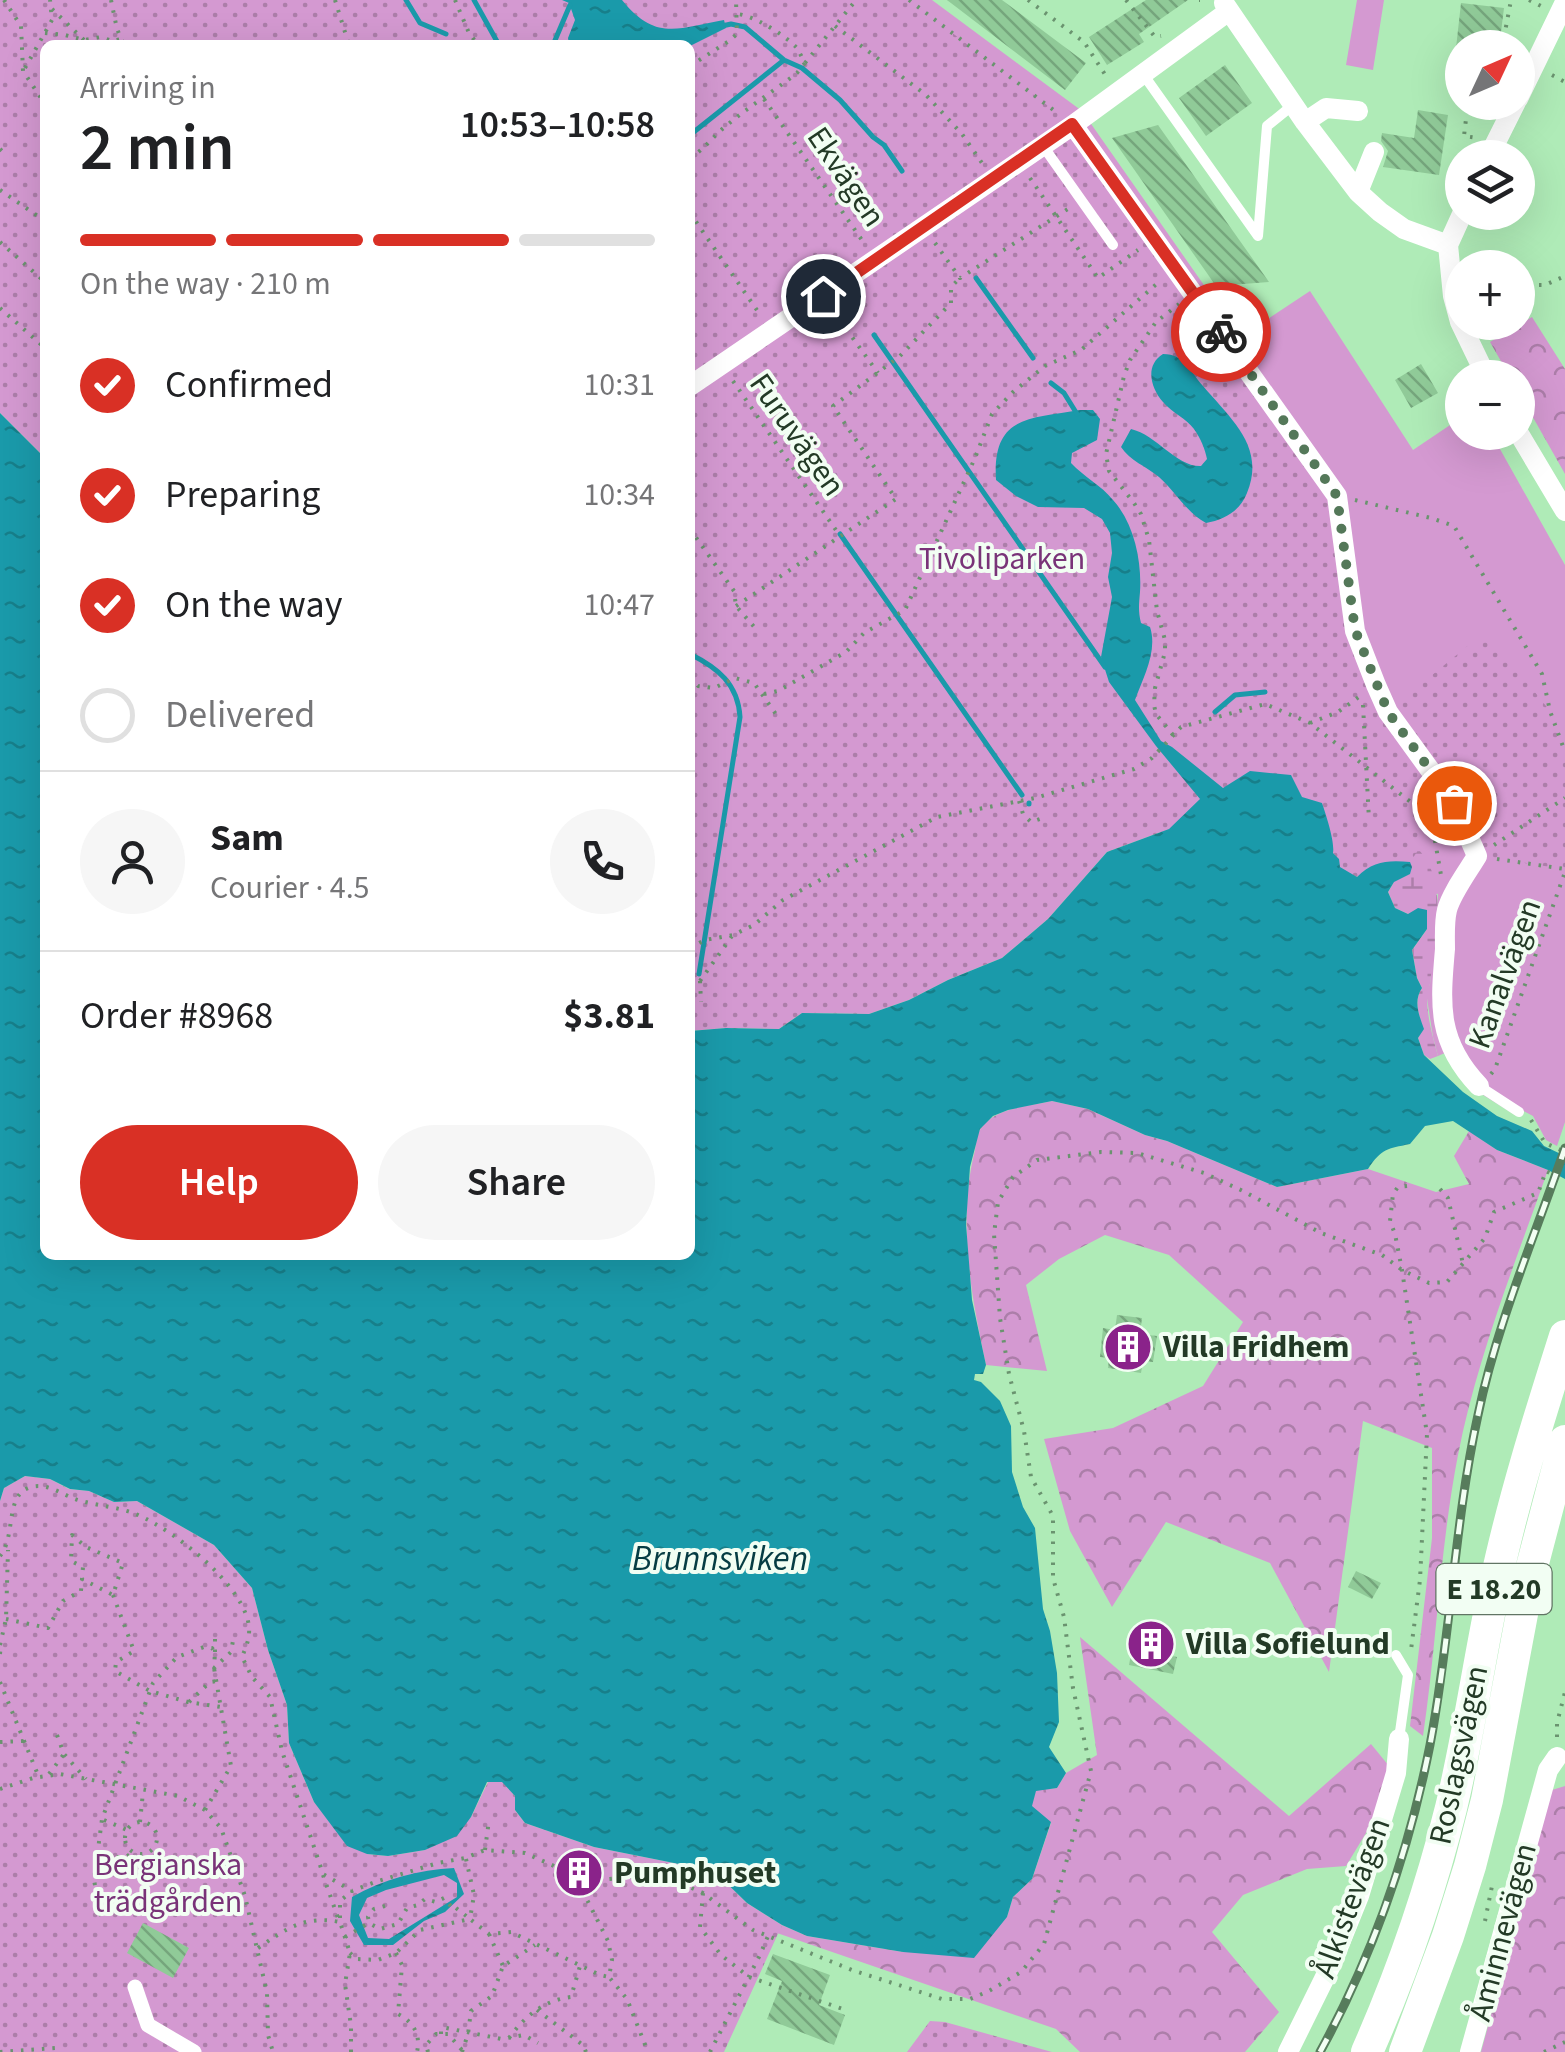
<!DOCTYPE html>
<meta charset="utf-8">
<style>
body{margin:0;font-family:"Source Sans 3",sans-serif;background:#f6f6f6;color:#202124;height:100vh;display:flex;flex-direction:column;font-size:38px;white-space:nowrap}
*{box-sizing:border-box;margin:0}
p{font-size:32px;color:#757577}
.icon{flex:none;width:55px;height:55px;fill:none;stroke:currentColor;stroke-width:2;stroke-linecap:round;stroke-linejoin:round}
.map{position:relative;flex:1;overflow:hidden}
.sheet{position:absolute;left:40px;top:40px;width:655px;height:1220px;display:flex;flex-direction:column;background:#fff;border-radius:15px;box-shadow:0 10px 40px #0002}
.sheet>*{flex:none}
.needle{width:65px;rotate:46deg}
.buttons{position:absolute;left:1445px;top:30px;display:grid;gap:20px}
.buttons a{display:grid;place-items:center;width:90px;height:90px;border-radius:50%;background:#fff;box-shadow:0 10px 40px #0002;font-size:50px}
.pin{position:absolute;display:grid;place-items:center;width:85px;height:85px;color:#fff;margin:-42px;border:5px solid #fff;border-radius:50%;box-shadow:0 2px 10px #0007}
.courier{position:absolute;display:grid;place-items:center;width:100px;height:100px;margin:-50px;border:8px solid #d93025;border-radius:50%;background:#fff;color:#222;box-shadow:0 2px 12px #0007}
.head em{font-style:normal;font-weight:600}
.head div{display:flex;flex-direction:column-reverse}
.head{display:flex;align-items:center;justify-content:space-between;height:170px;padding:0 40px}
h1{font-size:65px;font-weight:600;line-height:75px}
.bar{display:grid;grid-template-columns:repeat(4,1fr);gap:15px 10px;align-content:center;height:120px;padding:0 40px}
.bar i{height:12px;border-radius:8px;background:#e0e0e0}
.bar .active{background:#d93025}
.bar p{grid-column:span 4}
.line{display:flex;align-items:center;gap:25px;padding:0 40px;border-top:2px solid #e0e0e0}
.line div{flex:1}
.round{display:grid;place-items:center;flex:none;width:105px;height:105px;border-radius:52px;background:#f6f6f6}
ol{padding:0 40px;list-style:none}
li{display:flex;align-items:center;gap:30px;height:110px}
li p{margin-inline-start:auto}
li .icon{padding:10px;border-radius:50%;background:#d93025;color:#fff;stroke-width:4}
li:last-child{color:#757577}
li i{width:55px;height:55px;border:5px solid #e0e0e0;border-radius:50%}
.button{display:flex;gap:20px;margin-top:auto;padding:20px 40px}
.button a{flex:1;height:115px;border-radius:60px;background:#d93025;color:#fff;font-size:40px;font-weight:600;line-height:115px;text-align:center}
.button a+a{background:#f6f6f6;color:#202124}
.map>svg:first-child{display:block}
</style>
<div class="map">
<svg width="1565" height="2052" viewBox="0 0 1565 2052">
<defs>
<pattern id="forest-crowns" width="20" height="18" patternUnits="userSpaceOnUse" patternTransform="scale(2.5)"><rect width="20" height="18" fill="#d499d1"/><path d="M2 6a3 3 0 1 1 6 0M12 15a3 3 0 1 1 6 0" fill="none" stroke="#ac7ea9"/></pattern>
<pattern id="wetland-marsh" width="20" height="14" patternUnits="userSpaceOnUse" patternTransform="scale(2.5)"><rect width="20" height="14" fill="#d499d1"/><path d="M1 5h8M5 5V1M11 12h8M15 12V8" fill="none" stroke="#ac7ea9"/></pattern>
<pattern id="park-dots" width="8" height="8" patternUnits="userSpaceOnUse" patternTransform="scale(2.5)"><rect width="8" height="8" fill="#d499d1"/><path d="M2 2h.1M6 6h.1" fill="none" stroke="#ac7ea9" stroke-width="1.8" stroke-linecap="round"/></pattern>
<pattern id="water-ripples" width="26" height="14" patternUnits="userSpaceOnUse" patternTransform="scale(2.5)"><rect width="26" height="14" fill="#1a9aaa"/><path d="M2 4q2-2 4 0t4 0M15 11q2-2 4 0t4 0" fill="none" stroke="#177f8a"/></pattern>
<pattern id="building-back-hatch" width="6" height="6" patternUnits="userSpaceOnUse" patternTransform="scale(2.5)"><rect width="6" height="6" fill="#90ca98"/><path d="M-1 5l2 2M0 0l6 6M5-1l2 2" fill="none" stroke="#75a57c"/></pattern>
</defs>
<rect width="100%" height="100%" fill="#afebb7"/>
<!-- green -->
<path fill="#d499d1" d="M622 0H932L1082 111 1220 308 1197 295 1230 344 1310 291 1413 450 1462 417V432L1491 433 1565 565V1122L1557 1146 1546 1140 1533 1116 1520 1109 1517 1116 1467 1085 1447 1052 1438 1056 1433 1037 1426 992 1430 984 1438 894 690 726 703 38Z
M1357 0H1384L1373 70 1346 65Z"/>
<!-- forest -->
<path fill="url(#forest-crowns)" d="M1532 317 1565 369V474L1518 391V378L1510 377 1490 342Z
M1052 1101 1088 1109 1145 1135 1167 1141 1277 1187 1368 1169 1436 1192 1469 1184 1454 1156 1469 1131 1497 1150 1548 1170C1515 1263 1477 1358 1458 1455 1440 1547 1437 1642 1423 1736L1410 1726 1432 1538V1448L1363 1421 1329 1672 1270 1563 1166 1522 1112 1607 1070 1531 1044 1439 1113 1428 1203 1386 1243 1322 1169 1255 1105 1235 1059 1259 1026 1285 1047 1371 986 1365C971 1295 957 1221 975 1150 976 1143 977 1133 981 1128 996 1107 1030 1106 1052 1101Z
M1080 1637 1289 1816 1371 1744 1389 1766 1377 1815 1346 1866 1307 1869 1243 1895 1212 1932 1279 2012 1245 2052H1080L1056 2029 777 1933 782 1925 807 1936 903 1952 1007 1917 1013 1897 1032 1879 1051 1823 1031 1806 1036 1790 1057 1788 1066 1773 1097 1755Z
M1565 1786V2052H1481L1552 1790Z"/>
<!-- wetland -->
<path fill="url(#wetland-marsh)" d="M1418 849C1450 881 1434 944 1430 984 1422 1001 1433 1038 1438 1056L1430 1059 1424 1055 1418 1038 1423 1029C1419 1015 1413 1001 1422 988L1417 978 1412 950 1427 929 1408 914 1395 908 1388 892 1394 882 1410 874 1412 866 1410 862Z"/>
<!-- park -->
<path fill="url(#park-dots)" d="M0 0H909L1073 125 1337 496 1355 631 1388 711 1486 631 1550 711 1565 752V869L1477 856 1429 771C1431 808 1434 831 1410 862L1394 861 1357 877C1335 868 1330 847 1329 825L1224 788 1201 799 1169 829 1107 852 1048 919 1002 958 948 980 909 1000 869 1014 802 1013 779 1029 726 1028 690 1031V45H45V458L0 413Z
M25 1476 50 1479 69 1489 89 1491 114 1502 137 1501 214 1545 252 1588 268 1650 287 1705 289 1743 314 1802 367 1854 388 1856 425 1850 471 1817 488 1782H503L515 1796V1810L525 1823 594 1847 714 1871 747 1903 782 1925 724 2052H0V1501L4 1488Z
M930 2021 945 2022 1052 2052H907Z"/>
<!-- water -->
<path fill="url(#water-ripples)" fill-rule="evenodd" d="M562 0H622C656 42 678 28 724 20L726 28 690 46 569 45 568 38 575 20 569 3Z
M1163 354C1185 354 1190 372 1203 386 1231 419 1266 447 1247 493 1240 511 1224 520 1206 523 1186 512 1176 492 1159 477 1146 466 1130 461 1121 447L1131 429C1157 435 1176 467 1201 466L1207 459C1205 449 1201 439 1194 429 1186 418 1172 413 1163 402 1150 387 1145 365 1163 354Z
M1080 410H1093L1100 419 1097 440 1072 453 1071 463C1084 477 1101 485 1113 500 1134 523 1142 561 1140 592 1139 604 1138 611 1141 623L1150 627C1158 651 1143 678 1135 700L1161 741 1172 747 1223 788 1250 771 1291 775 1302 797 1322 803C1326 815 1335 842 1333 853L1339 859 1340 867 1357 877C1373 861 1388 860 1410 862L1412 867 1410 874 1394 882 1388 892 1395 908 1408 914 1418 908 1427 910V929L1412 950 1417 978 1422 988C1413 1001 1419 1015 1424 1029L1418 1038 1424 1055 1463 1092 1497 1116 1532 1131 1544 1146 1565 1156V1179L1548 1170 1497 1150 1453 1121 1425 1126 1410 1144C1387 1149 1382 1148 1368 1169L1277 1187 1167 1141 1145 1135 1088 1109 1052 1101 1008 1110 993 1116 980 1129 970 1167 966 1224 972 1300 986 1365 983 1374H975L974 1380 981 1382 1000 1401 1011 1426 1012 1472 1023 1507 1035 1528 1043 1609 1050 1631 1057 1673 1059 1722 1049 1747 1066 1773 1057 1788 1036 1791 1032 1806 1051 1822 1032 1879 1013 1897 1007 1917 974 1958 903 1952 807 1936 782 1925 747 1903 714 1871 594 1847 525 1823 515 1810V1796L502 1782H487L471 1817 457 1836 425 1850 388 1856 367 1854 347 1846 314 1802 289 1743 287 1705 268 1650 252 1588 214 1545 137 1501 114 1502 89 1491 70 1489 50 1479 25 1476 4 1488 0 1501V413L45 458V1255H690V1031L726 1028 779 1029 802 1013 869 1014 909 1000 948 980 1002 958 1048 919 1107 852 1169 829 1200 799 1156 746 1109 682 1101 657 1112 597 1108 577 1112 553 1110 533 1102 519 1084 508 1038 507 1016 496 996 480C992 414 1031 419 1080 410Z
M454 1868 464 1894 445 1912 424 1921 393 1945H364L350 1921 352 1897C383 1879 419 1870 454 1868ZM444 1875 457 1883V1897L389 1939 368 1938 359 1915 367 1898 386 1890Z"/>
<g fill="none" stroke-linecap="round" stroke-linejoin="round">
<!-- stream -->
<path stroke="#1a9aaa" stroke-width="5" d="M406 0 420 23 446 34
M474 0 499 45
M722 26 731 24 745 27 784 60 802 68 840 100 873 137 884 145 902 171
M553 45 570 5
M690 135 784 60
M976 278 1033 358
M874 335 1105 667
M1051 383 1064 393 1077 414
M840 534 1022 795
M690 654C718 668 738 684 740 717L699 974
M1215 712 1235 695 1265 692
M1029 803V804"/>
</g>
<!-- building -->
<path fill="url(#building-back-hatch)" d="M947 0H1002L1086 63 1065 90Z
M1146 0H1188L1139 34 1144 42 1107 65 1089 37Z
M1461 3 1504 8 1499 48H1456Z
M1225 65 1252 103 1206 136 1179 98Z
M1418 110 1448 115 1439 175 1383 167 1388 151 1381 141 1382 133 1414 138Z
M1158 125 1269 282 1216 286 1112 138Z
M1421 364 1438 393 1411 408 1395 380Z
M1117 1315 1142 1318 1140 1334 1157 1336 1153 1362 1143 1361 1141 1373 1108 1368 1109 1358 1100 1357 1103 1328 1115 1330Z
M1356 1571 1381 1583 1372 1599 1348 1587Z
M1136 1627 1171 1634 1167 1655 1177 1657 1173 1674 1129 1665Z
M143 1923 189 1948 173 1978 127 1953Z
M773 1954 830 1975 819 2005 845 2015 834 2045 767 2019 782 1981 765 1974Z"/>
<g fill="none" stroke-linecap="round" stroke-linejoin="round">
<!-- path -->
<path stroke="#6a936f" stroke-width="4" stroke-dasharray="2.5 8" stroke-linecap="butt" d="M4 0 21 26 23 71 45 104
M111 0 117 29 124 45
M335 0 349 45
M455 0 469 33 478 45
M909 0 1056 112
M1028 0 1084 42 1106 76
M1126 0 1155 37 1161 36
M1199 0H1200
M1529 0 1543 7
M52 9 84 40 85 45
M835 26 926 95 962 134 982 163
M45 33 65 35 84 40 101 37 112 41 121 39
M1502 48 1511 0
M805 63 856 0
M690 66 729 41 737 34 736 0
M25 68 52 20 50 0
M1552 75 1565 82
M764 99 864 243
M1474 102 1466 119 1464 136 1478 138
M0 149 2 151 0 153
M690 158C704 150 713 136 726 126 748 107 774 91 797 73L805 63C804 62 798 49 797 48 785 35 753 15 737 14
M1030 178 1098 278 1138 250
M0 190 45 221
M690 213 761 316
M0 242 45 282
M935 243 960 278 1071 207
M1518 285H1545L1565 276
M0 308 45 348
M834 312 878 373
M733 381 840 536
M1355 500 1431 518 1454 526 1542 674 1550 711 1565 752
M690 529 734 591 736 606 756 629
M736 606 896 499 833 406 900 356 951 303V287L960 278
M690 681 694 680 698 686 714 688 735 678 754 683 778 717
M764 694 778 691 846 652 864 633 905 610 975 458 992 414 1013 392 1045 366 1081 350 1160 281
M1363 705 1369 820
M1310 723 1338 712 1363 694
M1173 735 1156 714 1154 705 1155 688 1165 652V640L1157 611 1149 540 1141 514 1134 503 1109 471 1106 454 1124 376 1130 360 1156 322 1179 304
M1019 801 1023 814 1031 822 1040 819
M1431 803V818L1444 827
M1494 845 1565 798
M1497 859 1565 869
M690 948 705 940 733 935 754 925 783 900 937 817 1035 798 1134 769 1152 758 1181 727 1265 704 1310 723 1431 818 1441 875
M690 977 700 981 701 1002
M700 981 732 936
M1491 1074 1495 1069 1565 872
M1531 1120 1545 1143 1565 1152
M1407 1186 1398 1187 1393 1194 1390 1221 1395 1234 1402 1270 1427 1434 1420 1580 1411 1650
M1440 1189 1448 1198 1463 1264
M0 1556C16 1537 5 1497 28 1488 46 1481 62 1495 78 1500 98 1506 120 1507 138 1515 175 1531 245 1586 249 1627 250 1638 246 1647 242 1657L252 1677 270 1697 282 1751 323 1874 352 1891 375 1882 438 1863 465 1858 485 1850 525 1853 552 1865 578 1882 639 1876 678 1882 703 1893 753 1930 768 1936 852 1970 942 1999H970L989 1991 1021 1972 1044 1944 1091 1771 1073 1688 1064 1617 1053 1578V1516L1031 1477 1024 1431 1009 1374 1000 1318 994 1234 998 1202 1013 1177 1037 1160 1101 1152 1137 1153 1204 1173 1243 1191 1321 1233 1382 1255 1402 1270 1429 1283 1447 1282 1485 1238 1494 1212 1538 1193 1546 1171 1565 1181
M113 1595 134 1651 116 1662 115 1671 150 1691 188 1702 221 1707
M6 1619 48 1628 63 1601 81 1591 83 1567 71 1561 72 1535 86 1547 123 1563 113 1595 82 1579
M0 1645 6 1619 8 1550
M215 1652V1636
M0 1654 1 1644
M0 1682 38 1775
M189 1702 210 1682 217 1681
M57 1735 64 1754 86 1779
M1557 1737V1723L1565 1692
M0 1742 24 1741
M49 1774 64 1754
M0 1789 33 1778 60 1774 178 1796 205 1810 221 1828 245 1896 267 1993 268 2035 273 2052
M205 1810 231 1766 214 1668
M104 1820 127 1830
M125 1838a16 16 0 1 1 32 0a16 16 0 1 1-32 0Z
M140 1822 143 1792
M485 1850 489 1820
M96 1857H126L133 1852
M466 1859 474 1895 470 1919 489 1934 511 1932 600 1975 609 1977
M323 1875 338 1918
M578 1882 608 1941 612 1960 609 1977 627 1999 648 2052
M703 1893 700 1927 721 1955 749 1977 843 2009
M385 1906 374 1909 368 1917 369 1923 380 1929 398 1924 407 1908 418 1905 425 1899 436 1902 444 1898 454 1910 456 1908 470 1919
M101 1916 94 1880 102 1819 153 1683 177 1657 204 1647 212 1648 215 1652 214 1668 231 1652 234 1635
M1485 1921 1492 1886
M489 1934 503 1966
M345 1937 367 1924
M258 1948C286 1929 304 1915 340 1922
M350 1953 356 1959 378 1960 396 1953 420 1930 470 1919
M396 1953 402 1965 398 2014C413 2022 421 2034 417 2052
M537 2010 583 2045 586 2052
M441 2034V2029L446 2028 502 2039 524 2035 538 2043
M509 2038C524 2017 544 2000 571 1997L580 1966
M0 2052 55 2048 57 2052
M351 2052V2026L345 1984 350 1953 340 1922V1901L352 1891
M428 2052 426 2045 436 2034H448L462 2050
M462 2052 468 2034 471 2011 492 1996 503 1966 535 1945
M710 2052 760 1955 768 1936
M1544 2052 1565 2042"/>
<!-- service -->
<path stroke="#fff" stroke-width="10" d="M1143 74 1258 236 1267 126 1293 105
M1043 146 1113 245
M1479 1086 1519 1112
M1396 1655 1408 1675 1399 1739"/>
<!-- pedestrian -->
<path stroke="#fff" stroke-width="15" d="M135 1987 148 2025 194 2052"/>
<!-- minor -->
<path stroke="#fff" stroke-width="20" d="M1224 3 1305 122 1358 192 1380 212 1404 229 1448 245
M1518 99 1565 2
M1305 122 1326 108 1358 111
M1073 125 1337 496 1355 631 1376 685 1388 712 1454 803 1477 856C1468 871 1451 894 1447 910 1444 922 1445 937 1445 949 1440 1006 1437 1042 1479 1086
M1488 158 1516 102
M1358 192 1374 152
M1463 212 1448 245 1453 296 1460 322 1487 378
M690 386 1073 125 1229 11
M1518 432 1565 511
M1288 2052 1331 1965 1359 1896 1396 1773 1399 1739
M1470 2052 1548 1770 1557 1757"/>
<!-- primary -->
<path stroke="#fff" stroke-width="32" d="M1367 2052C1402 1973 1430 1892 1451 1808 1469 1734 1479 1659 1495 1585 1513 1500 1539 1418 1565 1336
M1405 2052 1448 1936 1470 1866 1487 1800 1528 1582 1565 1441"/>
<!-- rail casing -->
<g stroke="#577c5c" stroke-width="9">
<path id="rail" d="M1320 2052C1372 1957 1409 1851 1430 1745 1451 1636 1454 1524 1478 1415 1497 1323 1535 1236 1565 1148"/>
</g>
<!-- rail -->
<use href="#rail" stroke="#f2fef3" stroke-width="5" stroke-dasharray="15" stroke-linecap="butt"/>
</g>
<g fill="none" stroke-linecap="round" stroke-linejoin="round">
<!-- done -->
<path stroke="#547859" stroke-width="10" stroke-dasharray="0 18" d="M1221 332 1337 496 1355 630 1388 712 1454 803"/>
<!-- route -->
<path stroke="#d93025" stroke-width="12" d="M823 296 1072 124 1221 332"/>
</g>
<!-- icons -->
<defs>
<g id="building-disc" transform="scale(2.5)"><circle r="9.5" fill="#8a238a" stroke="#f2fef3"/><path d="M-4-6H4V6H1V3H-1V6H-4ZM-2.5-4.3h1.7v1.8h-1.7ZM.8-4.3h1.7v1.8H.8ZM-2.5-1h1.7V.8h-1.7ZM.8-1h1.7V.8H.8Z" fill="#fff"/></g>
</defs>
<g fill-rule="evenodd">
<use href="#building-disc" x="1128" y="1347"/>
<use href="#building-disc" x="1151" y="1644"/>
<use href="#building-disc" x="579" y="1873"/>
</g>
<g text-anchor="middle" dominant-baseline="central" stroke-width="8" stroke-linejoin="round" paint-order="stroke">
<!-- shield labels -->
<rect fill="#f2fef3" stroke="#617564" stroke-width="2.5" x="1436.5" y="1564" width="115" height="50" rx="8"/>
<g font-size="30" font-weight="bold" fill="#233a26">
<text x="1494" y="1589">E 18.20</text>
</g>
<!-- street labels -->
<g font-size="32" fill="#233a26" stroke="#f2fef3">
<text transform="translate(846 177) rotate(56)">Ekvägen</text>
<text transform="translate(797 435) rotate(55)">Furuvägen</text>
<text transform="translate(1505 974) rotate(-70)">Kanalvägen</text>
<text transform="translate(1459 1755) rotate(-78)">Roslagsvägen</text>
<text transform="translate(1352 1898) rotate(-70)">Ålkistevägen</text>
<text transform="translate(1503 1932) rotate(-75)">Åminnevägen</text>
</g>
<!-- park labels -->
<g font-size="32" fill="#793378" stroke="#f2fef3">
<text x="1002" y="559">Tivoliparken</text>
<text x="168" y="1865">Bergianska<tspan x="168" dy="37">trädgården</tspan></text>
</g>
<!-- poi labels -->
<g font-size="32" font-weight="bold" fill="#233a26" stroke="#f2fef3" text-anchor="start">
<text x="1163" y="1347">Villa Fridhem</text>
<text x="1186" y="1644">Villa Sofielund</text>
<text x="614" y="1873">Pumphuset</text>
</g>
<!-- water labels -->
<g font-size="35" font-style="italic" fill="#063c43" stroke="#f2fef3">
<text x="720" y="1559">Brunnsviken</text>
</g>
</g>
</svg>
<div class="buttons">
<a><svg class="needle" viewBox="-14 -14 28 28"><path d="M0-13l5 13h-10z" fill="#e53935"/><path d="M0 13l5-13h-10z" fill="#757577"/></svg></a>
<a><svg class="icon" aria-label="layers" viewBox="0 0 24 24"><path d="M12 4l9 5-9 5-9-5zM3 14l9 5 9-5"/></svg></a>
<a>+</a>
<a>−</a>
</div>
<div class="pin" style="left:1454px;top:803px;background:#ea580c"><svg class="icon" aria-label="bag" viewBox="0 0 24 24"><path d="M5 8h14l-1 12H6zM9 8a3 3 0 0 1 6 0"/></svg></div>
<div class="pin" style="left:823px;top:296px;background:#1f2937"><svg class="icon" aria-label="home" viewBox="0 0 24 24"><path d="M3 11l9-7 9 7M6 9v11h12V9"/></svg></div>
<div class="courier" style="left:1221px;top:332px"><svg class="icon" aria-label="bike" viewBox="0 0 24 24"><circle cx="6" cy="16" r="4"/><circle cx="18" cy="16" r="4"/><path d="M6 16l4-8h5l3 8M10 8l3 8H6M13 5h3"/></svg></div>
<section class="sheet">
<div class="head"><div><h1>2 min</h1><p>Arriving in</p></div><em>10:53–10:58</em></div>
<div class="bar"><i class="active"></i><i class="active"></i><i class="active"></i><i></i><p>On the way · 210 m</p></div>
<ol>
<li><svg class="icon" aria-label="check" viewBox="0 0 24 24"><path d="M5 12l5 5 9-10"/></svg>Confirmed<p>10:31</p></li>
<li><svg class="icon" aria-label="check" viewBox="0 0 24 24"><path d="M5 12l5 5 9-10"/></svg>Preparing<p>10:34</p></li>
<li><svg class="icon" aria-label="check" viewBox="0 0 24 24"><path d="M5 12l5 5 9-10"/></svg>On the way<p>10:47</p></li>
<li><i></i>Delivered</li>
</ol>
<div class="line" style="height:180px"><a class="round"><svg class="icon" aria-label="person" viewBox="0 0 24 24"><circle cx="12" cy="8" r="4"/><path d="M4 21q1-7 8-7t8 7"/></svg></a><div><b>Sam</b><p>Courier · 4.5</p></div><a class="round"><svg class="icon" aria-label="phone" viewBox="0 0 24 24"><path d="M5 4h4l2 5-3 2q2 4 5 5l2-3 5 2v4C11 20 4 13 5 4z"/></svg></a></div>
<div class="line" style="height:130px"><div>Order #8968</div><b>$3.81</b></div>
<div class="button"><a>Help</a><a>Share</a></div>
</section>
</div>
